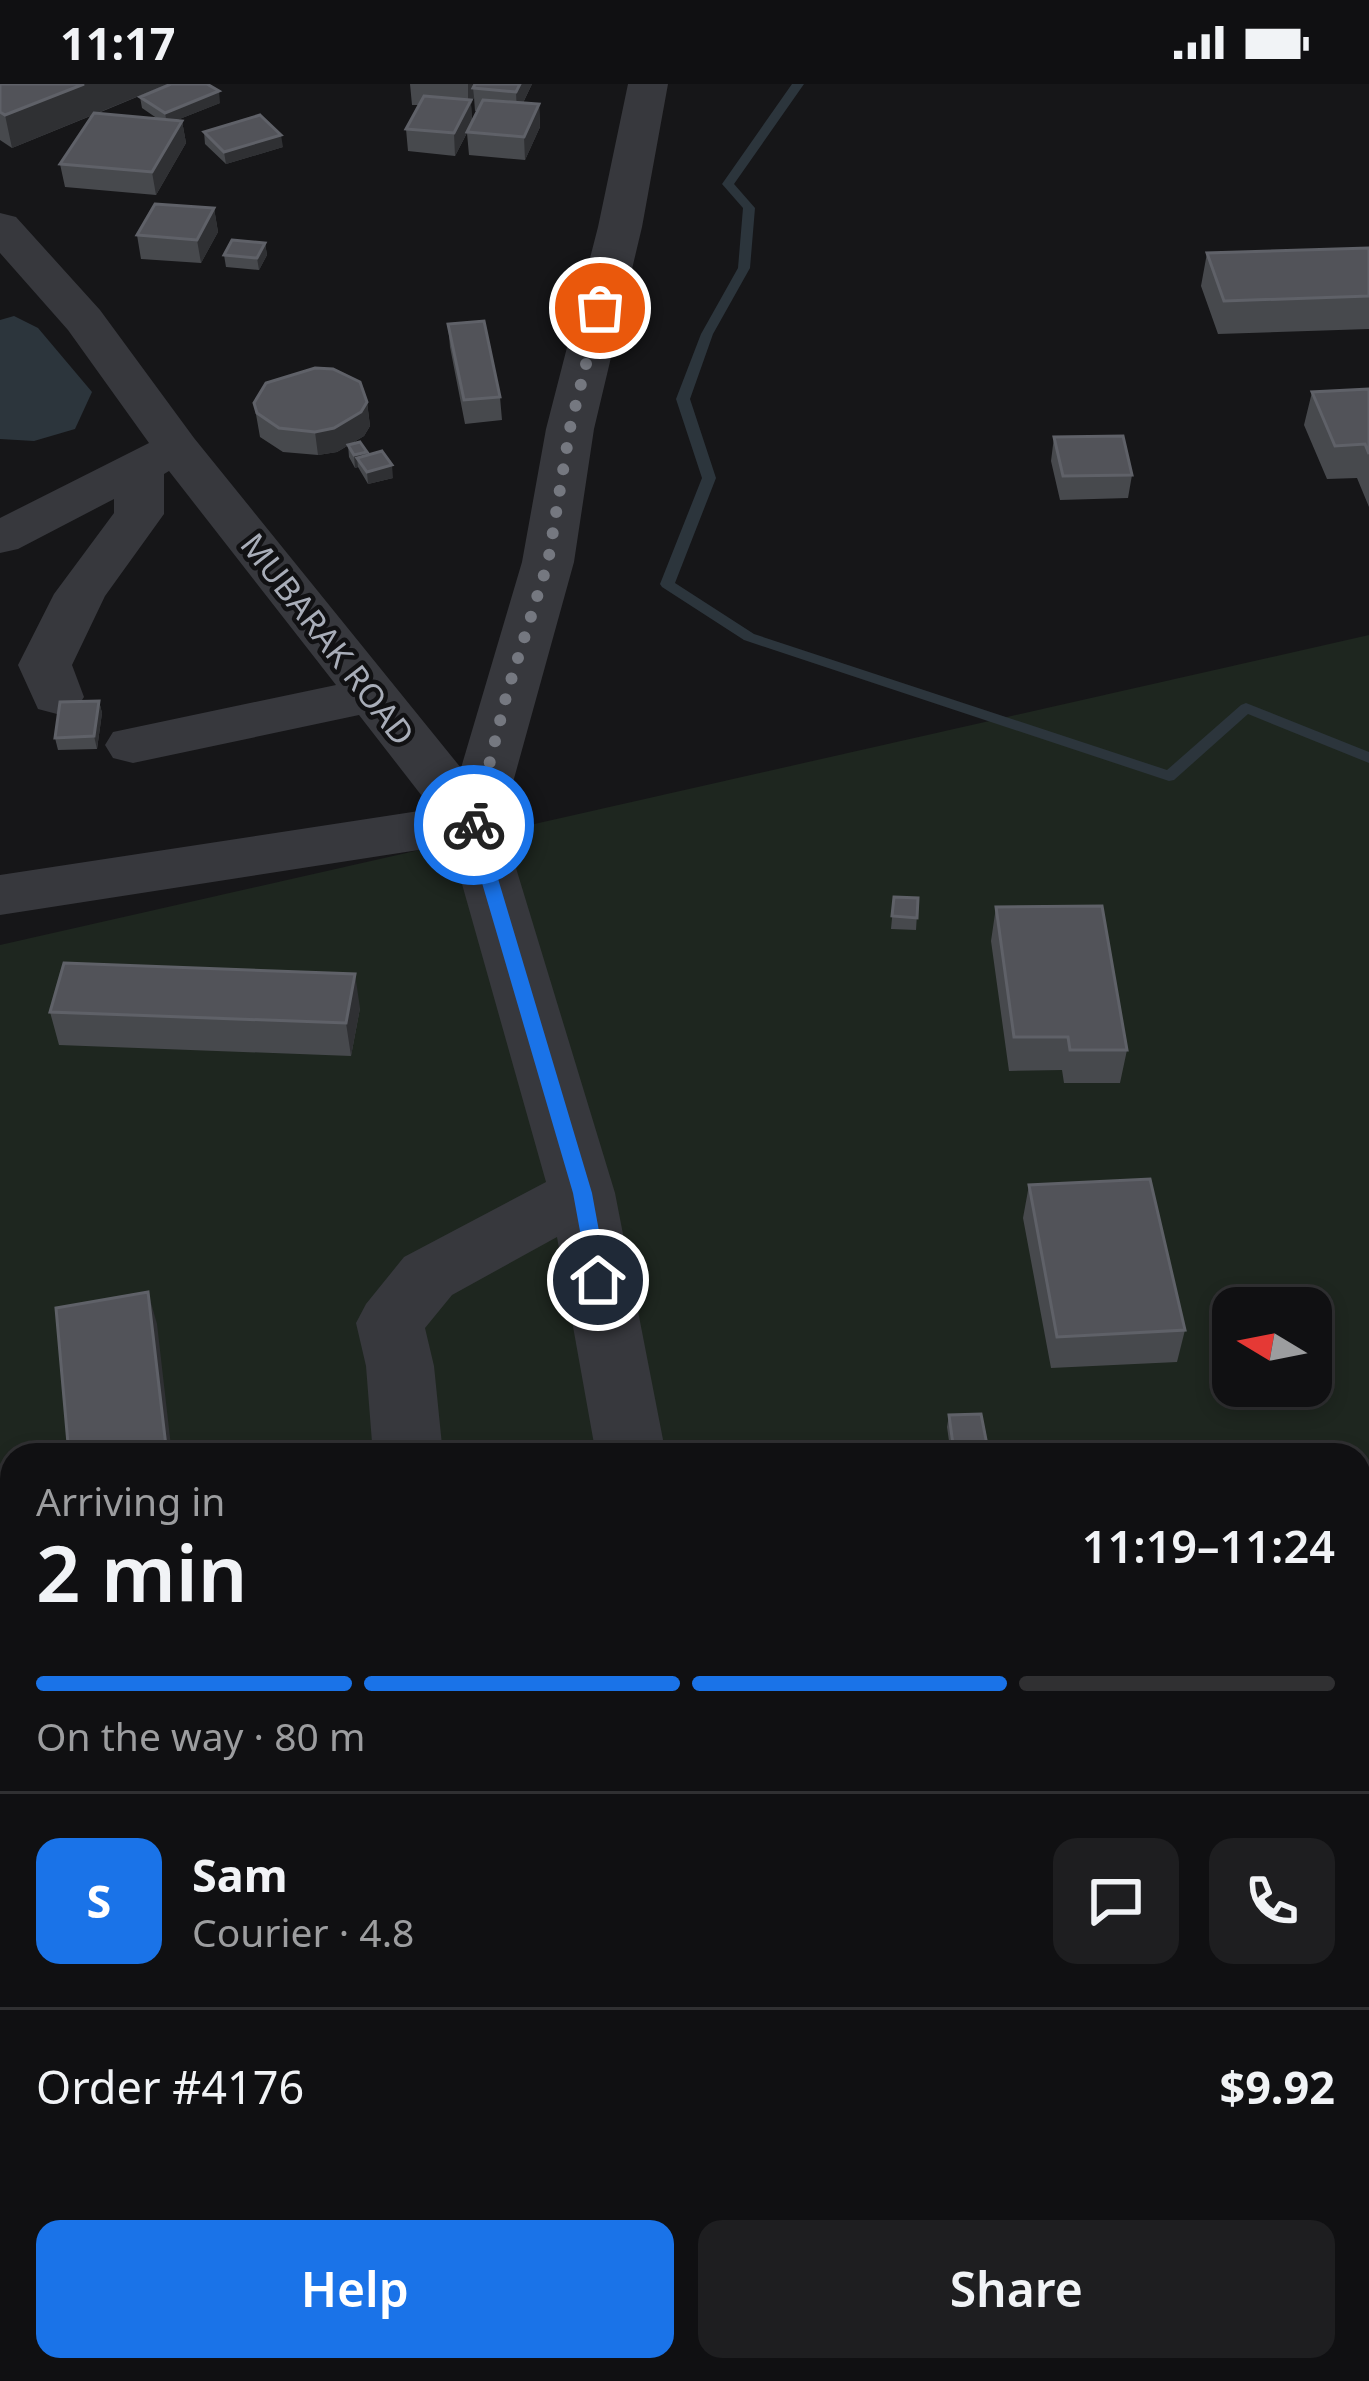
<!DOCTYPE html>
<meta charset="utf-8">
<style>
body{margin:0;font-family:"Noto Sans",sans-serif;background:#1e1e20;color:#f1f3f6;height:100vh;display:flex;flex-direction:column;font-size:45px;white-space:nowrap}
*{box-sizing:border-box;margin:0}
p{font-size:39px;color:#9c9d9f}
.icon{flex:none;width:66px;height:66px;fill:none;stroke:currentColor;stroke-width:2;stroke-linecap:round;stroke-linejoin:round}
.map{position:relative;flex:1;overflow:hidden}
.panel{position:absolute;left:0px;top:1359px;width:1371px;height:939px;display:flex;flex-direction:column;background:#101012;border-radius:36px 36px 0 0;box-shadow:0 6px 18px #0003,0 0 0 3px #303032}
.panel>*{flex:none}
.needle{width:78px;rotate:280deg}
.fabs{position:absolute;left:1212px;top:1203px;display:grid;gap:24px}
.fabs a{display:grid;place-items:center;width:120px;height:120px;border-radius:24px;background:#101012;box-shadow:0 6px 18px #0003,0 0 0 3px #303032;font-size:60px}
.pin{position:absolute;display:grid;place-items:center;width:102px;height:102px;color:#fff;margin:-51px;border:6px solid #fff;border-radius:50%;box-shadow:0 3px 12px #0007}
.courier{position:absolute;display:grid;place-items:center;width:120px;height:120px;margin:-60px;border:9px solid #1a73e8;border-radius:50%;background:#fff;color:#222;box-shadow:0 3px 15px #0007}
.summary em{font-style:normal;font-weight:600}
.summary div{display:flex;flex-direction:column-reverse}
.summary{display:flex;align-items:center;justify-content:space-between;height:204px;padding:0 36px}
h1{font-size:78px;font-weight:600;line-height:90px}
.bar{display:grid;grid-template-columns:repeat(4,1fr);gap:18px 12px;align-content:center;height:144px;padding:0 36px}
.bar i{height:15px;border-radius:9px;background:#303032}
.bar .on{background:#1a73e8}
.bar p{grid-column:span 4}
.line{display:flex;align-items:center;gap:30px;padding:0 36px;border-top:3px solid #303032}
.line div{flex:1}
.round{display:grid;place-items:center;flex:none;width:126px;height:126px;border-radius:24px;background:#1e1e20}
.primary-button{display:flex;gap:24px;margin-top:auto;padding:24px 36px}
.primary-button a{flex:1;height:138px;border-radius:24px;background:#1a73e8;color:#fff;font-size:48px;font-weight:600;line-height:138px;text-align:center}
.primary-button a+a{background:#1e1e20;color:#f1f3f6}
.status{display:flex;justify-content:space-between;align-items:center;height:84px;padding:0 60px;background:#101012;direction:ltr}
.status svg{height:33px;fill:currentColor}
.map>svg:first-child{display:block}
</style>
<div class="status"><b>11:17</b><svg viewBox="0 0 49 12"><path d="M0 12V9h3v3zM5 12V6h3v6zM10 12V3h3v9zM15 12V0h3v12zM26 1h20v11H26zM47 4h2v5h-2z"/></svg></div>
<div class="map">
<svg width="1369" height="2297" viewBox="0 0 1369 2297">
<rect width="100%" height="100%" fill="#161618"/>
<!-- green -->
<path fill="#1e261f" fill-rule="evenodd" d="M1369 551V2297H0V861ZM1233 1224H1311V1302H1233ZM12 1371H1359V2286H12Z"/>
<!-- water -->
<path fill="#2c353c" d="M14 232 38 244 92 308 75 345 34 357 0 355V236Z"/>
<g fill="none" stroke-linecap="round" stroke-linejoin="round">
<!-- stream -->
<path fill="#2c353c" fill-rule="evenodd" d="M792 0H804L734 100 755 124 750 184 713 250 690 315 716 394 675 499 754 550 1167 686 1241 621 1246 619 1369 668V679L1248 630 1174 696 1169 697 744 556 662 503 660 500 702 394 676 315 701 250 738 184 743 124 722 100Z"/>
<!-- minor -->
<path fill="#37383d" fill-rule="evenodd" d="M628 0H668L642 143 594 345 574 478 502 738 615 1109 666 1371H596L557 1153 452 1211 425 1244 434 1282 443 1371H373L366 1282 356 1239 366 1220 404 1173 546 1098 451 761 0 831V791L432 725 359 631 133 679 113 674 105 661 113 648 336 601 169 387 164 390V430L105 512 72 581 84 613 76 625 57 630 38 625 18 581 54 510 114 429V415L18 465 0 469V434L149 359 68 246 0 169V129L16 133 100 226 194 354 461 684 522 478 546 345 598 143Z
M12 1672V1744L0 1747V1675Z
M721 2286H811L813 2297H721Z"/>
</g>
<!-- wall -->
<path fill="#47494d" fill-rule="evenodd" d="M0 0H168L96 30 158 35 142 24 140 13 220 19 177 36 182 37 186 59 156 111 65 103 60 80 93 31 12 64 0 56Z
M410 0H532L523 19 539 20 540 43 525 76 469 71 467 49 455 72 408 67 406 45 419 21H412ZM474 13 475 27H477L472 38 471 20Z
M204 48 283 63 226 80 205 60Z
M214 124 218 148 201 179 141 175 137 151Z
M265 159 267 171 259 186 226 183 224 171Z
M1369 164V245L1218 250 1201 202 1207 169Z
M448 240 500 313 502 336 465 340 450 263Z
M1369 305V423L1357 394 1327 395 1304 341 1312 308Z
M367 318 370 342 364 352 337 368 318 371 283 368 260 353 254 319Z
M1054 353 1132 391 1128 414 1060 416 1051 377Z
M348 361 367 371 393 394 368 400 358 383 355 384 349 373Z
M99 617 102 629 97 665 58 666 55 654Z
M894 813 918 814 916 846 891 845Z
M996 823 1127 966 1120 999H1064L1062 986 1009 987 991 857Z
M360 924 351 972 59 961 50 928Z
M1029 1101 1185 1246 1177 1278 1051 1284 1023 1134Z
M949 1331 988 1366 987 1371H951L947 1343Z
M1169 2286H1359L1369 2297H1169Z"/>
<!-- shaded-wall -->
<path fill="#2f3033" d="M84 0H168L12 64 5 31Z
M468 0H479L473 4 474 13 471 20 472 39 455 72 454 49 468 20Z
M520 0H532L517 31 516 8Z
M219 7 220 19 167 40 165 29Z
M539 20 540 43 525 76 524 53Z
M182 37 186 59 156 111 152 88Z
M281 51 283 63 226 80 224 68Z
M214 124 218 148 201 179 197 156Z
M265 159 267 171 259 186 257 174Z
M367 318 370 342 364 352 337 368 318 371 315 348Z
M367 368 368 380 357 374 358 383 355 384 354 371Z
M392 381 393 394 368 400 367 388Z
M99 617 102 629 97 665 94 652Z
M355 890 360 924 351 972 346 939Z
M148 1208 157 1240 172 1371H167Z"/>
<!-- building -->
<path fill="#525359" stroke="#5f6168" stroke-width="3" d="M0 0H84L5 31 0 28Z
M171 0H207L219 7 165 29 140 13Z
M475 0H520L516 8 473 4Z
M424 12 471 16 454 49 406 45Z
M483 16 539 20 524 53 467 48Z
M94 29 182 37 152 88 60 80Z
M260 31 281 51 224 68 204 48Z
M155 120 214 124 197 156 137 151Z
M232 156 265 159 257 174 224 171Z
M1369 164V212L1224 217 1207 169Z
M484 237 500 313 464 316 448 240Z
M315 284 333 285 360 298 367 318 361 328 334 344 315 348 279 344 257 329 254 319 266 299Z
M1369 305V370L1365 360 1335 362 1312 308Z
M1123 352 1132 391 1063 392 1054 353Z
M360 358 367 368 354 371 348 361Z
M382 367 392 381 367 388 357 374Z
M99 617 94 652 55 654 60 618Z
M894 813 918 814 917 834 892 832Z
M1102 822 1127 966H1070L1068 953H1014L996 823Z
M64 879 355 890 346 939 50 928Z
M1150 1095 1185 1246 1057 1253 1029 1101Z
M148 1208 167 1371H69L56 1224Z
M981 1330 988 1366 954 1368 949 1331Z
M1359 2221 1369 2222V2297H1180V2286H1359Z
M1119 2286H1162V2297H1119Z"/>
<!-- route -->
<path fill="#1a73e8" d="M474 735 482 741 592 1109 608 1196 598 1204 589 1196 573 1109 465 741Z"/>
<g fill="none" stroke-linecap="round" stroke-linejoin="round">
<!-- done -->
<path stroke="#757880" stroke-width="12" stroke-dasharray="0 21.6" d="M474 741 507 609 548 478 570 344 600 224"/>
</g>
<g text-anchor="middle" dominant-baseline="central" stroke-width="9" stroke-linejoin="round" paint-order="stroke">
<!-- street labels -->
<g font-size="33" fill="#a8adb8" stroke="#111113">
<text transform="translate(328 555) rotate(52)">MUBARAK ROAD</text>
</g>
</g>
</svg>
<div class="fabs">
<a><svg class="needle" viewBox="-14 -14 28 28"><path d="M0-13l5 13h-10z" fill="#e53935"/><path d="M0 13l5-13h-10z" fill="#9c9d9f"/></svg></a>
</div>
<div class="pin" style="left:600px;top:224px;background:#ea580c"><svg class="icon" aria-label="bag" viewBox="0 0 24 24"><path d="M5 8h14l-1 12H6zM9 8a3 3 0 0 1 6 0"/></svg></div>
<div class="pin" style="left:598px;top:1196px;background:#1f2937"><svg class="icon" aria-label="home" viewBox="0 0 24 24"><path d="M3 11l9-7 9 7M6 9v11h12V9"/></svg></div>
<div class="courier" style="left:474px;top:741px"><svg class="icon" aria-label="bike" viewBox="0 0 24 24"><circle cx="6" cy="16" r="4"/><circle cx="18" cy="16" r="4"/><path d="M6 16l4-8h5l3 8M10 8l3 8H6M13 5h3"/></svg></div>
<section class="panel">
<div class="summary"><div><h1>2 min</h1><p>Arriving in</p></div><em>11:19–11:24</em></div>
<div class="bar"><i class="on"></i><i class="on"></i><i class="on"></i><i></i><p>On the way · 80 m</p></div>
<div class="line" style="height:216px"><b class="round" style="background:#1a73e8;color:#fff">S</b><div><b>Sam</b><p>Courier · 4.8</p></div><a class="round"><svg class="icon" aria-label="chat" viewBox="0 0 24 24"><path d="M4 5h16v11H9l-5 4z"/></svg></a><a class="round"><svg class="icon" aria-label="phone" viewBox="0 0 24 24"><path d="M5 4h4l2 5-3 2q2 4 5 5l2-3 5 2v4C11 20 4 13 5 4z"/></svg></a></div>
<div class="line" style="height:156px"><div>Order #4176</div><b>$9.92</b></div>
<div class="primary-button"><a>Help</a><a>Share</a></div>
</section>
</div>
